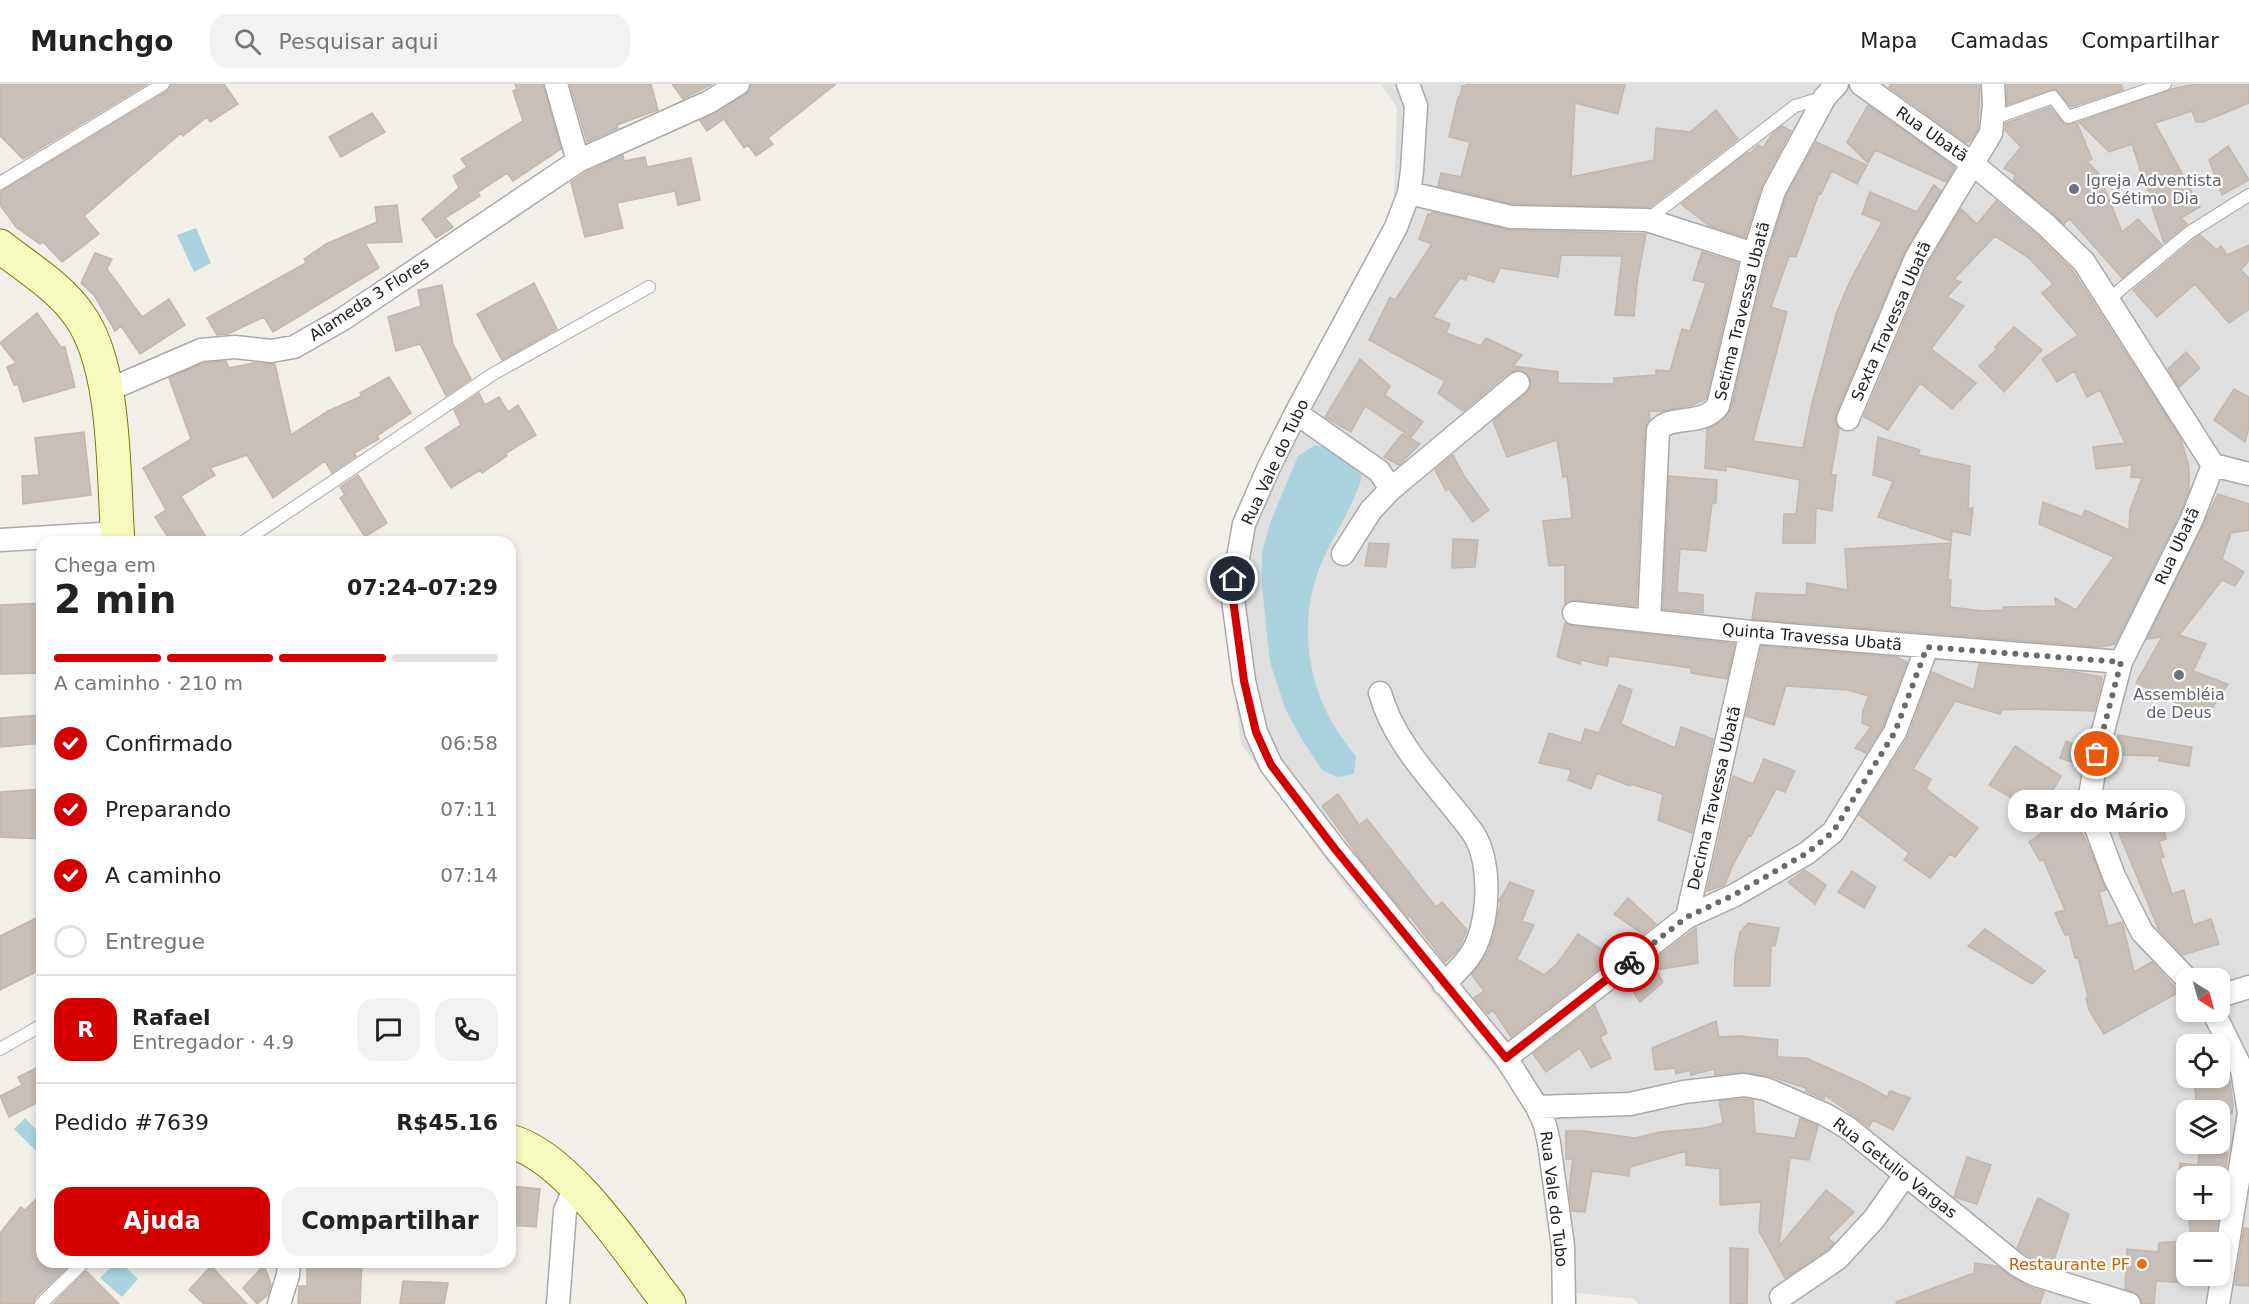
<!DOCTYPE html>
<html lang="pt">
<meta charset="utf-8">
<style>
body{margin:0;font-family:"DejaVu Sans",sans-serif;background:#f2f2f2;color:#222;height:100vh;display:flex;flex-direction:column;font-size:22px;white-space:nowrap}
*{box-sizing:border-box;margin:0}
p{font-size:20px;color:#767676}
.icon{flex:none;width:33px;height:33px;fill:none;stroke:currentColor;stroke-width:2;stroke-linecap:round;stroke-linejoin:round}
.map{position:relative;flex:1;overflow:hidden}
.sheet{position:absolute;left:36px;top:452px;width:480px;height:732px;display:flex;flex-direction:column;background:#fff;border-radius:18px;box-shadow:0 3px 9px #0003}
.sheet>*{flex:none}
.needle{width:39px;rotate:143deg}
.tools{position:absolute;left:2176px;top:884px;display:grid;gap:12px}
.tools a{display:grid;place-items:center;width:54px;height:54px;border-radius:12px;background:#fff;box-shadow:0 3px 9px #0003;font-size:30px}
.pin{position:absolute;display:grid;place-items:center;width:51px;height:51px;color:#fff;margin:-26px;border:3px solid #fff;border-radius:50%;box-shadow:0 2px 6px #0007}
.courier{position:absolute;display:grid;place-items:center;width:60px;height:60px;margin:-30px;border:4px solid #d40000;border-radius:50%;background:#fff;color:#222;box-shadow:0 2px 8px #0007}
.bubble{position:absolute;height:42px;border-radius:18px;background:#fff;box-shadow:0 3px 9px #0003;font-size:20px;font-weight:800;line-height:42px;text-align:center}
.summary em{font-style:normal;font-weight:800}
.summary div{display:flex;flex-direction:column-reverse}
.summary{display:flex;align-items:center;justify-content:space-between;height:102px;padding:0 18px}
h1{font-size:39px;font-weight:800;line-height:45px}
.bar{display:grid;grid-template-columns:repeat(4,1fr);gap:9px 6px;align-content:center;height:72px;padding:0 18px}
.bar i{height:8px;border-radius:4px;background:#e0e0e0}
.bar .active{background:#d40000}
.bar p{grid-column:span 4}
.line{display:flex;align-items:center;gap:15px;padding:0 18px;border-top:2px solid #e0e0e0}
.line div{flex:1}
.round{display:grid;place-items:center;flex:none;width:63px;height:63px;border-radius:18px;background:#f2f2f2}
ol{padding:0 18px;list-style:none}
li{display:flex;align-items:center;gap:18px;height:66px}
li p{margin-inline-start:auto}
li .icon{padding:6px;border-radius:50%;background:#d40000;color:#fff;stroke-width:4}
li:last-child{color:#767676}
li i{width:33px;height:33px;border:3px solid #e0e0e0;border-radius:50%}
.button{display:flex;gap:12px;margin-top:auto;padding:12px 18px}
.button a{flex:1;height:69px;border-radius:18px;background:#d40000;color:#fff;font-size:24px;font-weight:800;line-height:69px;text-align:center}
.button a+a{background:#f2f2f2;color:#222}
header{display:flex;align-items:center;gap:36px;box-sizing:border-box;height:84px;padding:0 30px;background:#fff;border-bottom:2px solid #e0e0e0}
header strong{font-size:28px}
nav{display:flex;gap:33px;margin-inline-start:auto;font-size:21px}
.search{width:420px;height:54px;background:#f2f2f2;display:flex;align-items:center;gap:15px;box-sizing:border-box;padding:0 21px;border-radius:18px;color:#767676;font-size:22px}
.map>svg:first-child{display:block}
</style>
<header>
<strong>Munchgo</strong>
<div class="search"><svg class="icon" aria-label="search" viewBox="0 0 24 24"><circle cx="10" cy="10" r="6"/><path d="M15 15l6 6"/></svg>Pesquisar aqui</div>
<nav><a>Mapa</a><a>Camadas</a><a>Compartilhar</a></nav>
</header>
<div class="map">
<svg width="2249" height="1220" viewBox="0 0 2249 1220">
<rect width="100%" height="100%" fill="#f2efe9"/>
<!-- residential -->
<path fill="#e0dfdf" fill-rule="evenodd" d="M1381 0H2249V1220H1638L1635 1215 1561 1207 1534 1030 1348 806 1241 660 1222 509 1393 135 1397 24ZM2187 894H2220V927H2187ZM2187 960H2220V993H2187ZM2187 1026H2220V1059H2187ZM2187 1092H2220V1125H2187ZM2187 1158H2220V1191H2187Z"/>
<!-- water -->
<path fill="#aad3df" d="M196 144 211 179 194 188 177 151Z
M1315 361C1339 366 1349 371 1362 393 1352 425 1334 450 1321 480 1294 547 1310 619 1356 672L1354 690 1338 693 1322 686 1301 654 1285 624 1270 578 1262 503V469L1270 439 1298 372Z
M25 1034 42 1052V1073L14 1045Z
M116 1178H120L138 1195 122 1213 100 1194Z"/>
<!-- building -->
<path fill="#c7bfb8" stroke="#c4b6ab" stroke-width="1.5" d="M0 0H147L23 75 0 52Z
M171 0H224L238 20 210 38 207 33 183 52 181 49 84 132 99 150 62 178 43 158 40 160 16 143 0 121V108L167 7Z
M515 0H543L561 65 513 97 507 89 478 108 480 112 445 134 453 143 436 154 422 135 459 104 453 92 467 83 461 75 523 37 513 7 517 5Z
M570 0H651L658 26 617 41 618 44 587 58Z
M672 0H712L683 15Z
M751 0H836L768 54 773 60 756 72 748 61 744 64 724 35 707 47 700 37 745 11Z
M1466 0H1625L1618 30 1575 19 1571 93 1654 76 1656 44 1690 48 1716 26 1738 55 1650 123 1513 120 1438 102 1441 89 1461 93 1470 58 1449 53 1458 13 1460 14 1462 2H1466Z
M1891 0H1980L1978 45 1971 56 1967 59 1889 3Z
M2007 0H2121L2123 6 2071 23 2055 5 2007 21Z
M2197 0H2249V19L2203 38H2196L2192 27 2155 39 2200 123 2181 134 2187 140 2164 159 2152 123 2159 117 2146 104 2132 60 2109 68 2079 38 2171 5Z
M1868 21 1955 83 1946 98 1875 66 1868 79 1847 58Z
M2050 23 2065 41 2077 39 2092 75 2087 77 2099 90 2122 148 2138 135 2162 161 2122 194 2070 135 2064 139 2065 141 2013 96 2016 91 2004 84 2021 63 2005 46 2006 39Z
M372 29 385 48 341 73 329 53Z
M1782 42 1791 47 1762 101 1745 153 1710 142 1681 120 1748 68 1750 70 1758 61 1763 64 1772 50Z
M1816 58 1867 81 1857 100 1832 87 1821 110 1819 109 1796 173 1789 172 1771 223 1787 228 1753 357 1803 364 1812 319 1836 230 1850 197 1882 138 1862 130 1870 108 1917 128 1934 101 1941 107 1904 169 1836 330 1835 337 1839 345 1831 391H1836L1832 427 1816 424 1815 459H1783L1784 430H1796L1800 396 1726 382V387L1705 384 1707 345 1721 338 1731 325 1767 174 1786 112Z
M2228 62 2249 96 2222 111 2209 76Z
M623 71 624 77 645 73 647 83 691 74 700 116 678 121 675 107 617 119 623 144 585 153 571 98 585 89Z
M1996 117 2036 150 2073 187 2181 355 2189 383V406L2180 430 2115 560 2100 563 1752 535 1756 509 1806 511 1807 499 1848 506 1845 465 1951 459 1948 495 1951 496 1950 523 1983 527 2003 526V523L2056 522 2055 514 2076 526 2114 473 2039 440 2043 418 2082 433 2085 426 2129 446 2130 426 2142 394 2131 393 2132 381 2096 385 2093 363 2125 359 2100 306 2087 313 2074 287 2057 298 2042 275 2078 251 2042 209 2053 200 2029 174 1995 152 1954 195 1961 198 1947 213 1964 222 1931 265 1976 299 1952 325 1920 299 1888 346 1864 333 1928 180 1961 125 1977 140Z
M397 121 402 158 365 159 379 184 273 248 264 233 228 250 217 251 207 234 306 179 304 175 326 160 377 138 375 123Z
M1432 128 1510 146 1646 150 1637 199 1634 232 1615 231 1622 172 1561 171 1558 193 1500 184 1494 198 1468 190 1466 196 1460 194 1433 233 1450 240 1446 249 1481 262 1486 254 1522 271 1513 282 1558 288V299L1614 300V294L1656 291V286L1670 287 1682 245 1690 247 1706 199 1693 196 1702 168 1738 179 1706 315 1693 321 1663 327H1649L1650 335 1645 345 1636 522 1575 516 1565 520V481L1549 482 1543 437 1572 434 1567 392 1563 393 1557 356 1507 373 1493 337 1527 309 1531 297 1528 290 1516 286 1510 288 1463 327 1438 309 1445 297 1369 256 1390 213 1395 216 1432 160 1419 155 1428 130 1431 131Z
M2200 151 2217 166 2221 162 2227 171 2249 161V176L2241 186 2249 194V225L2229 239 2195 200 2157 233 2133 206Z
M95 169 112 175 107 185 142 233 169 215 185 241 140 270 121 242 115 247 94 211 81 199Z
M534 199 557 245 502 276 477 230Z
M442 201 453 260 471 295 446 312 420 260 396 267 388 233 421 222 418 206Z
M37 229 61 263H65L75 303 23 318 18 300 14 301 7 283 16 279 0 259Z
M2014 243 2042 266 2004 308 1979 282 1997 265 1995 263Z
M2186 268 2200 284 2179 303 2168 285Z
M1360 275 1390 302 1385 311 1423 338 1411 353 1365 322 1351 348 1325 333Z
M226 277 229 284 254 279 275 280 291 351 328 327 362 312 360 309 389 293 411 329 377 352 379 355 354 369 356 372 332 389 325 377 273 414 247 371 210 384 215 391 181 412 209 458H171L155 433 166 426 143 384 191 355 169 294 204 279Z
M2234 305 2249 313V343L2245 358 2214 336Z
M479 309 485 321 499 313 508 328 518 321 536 351 505 370 507 372 482 389 480 386 451 404 425 364 461 341 454 326Z
M84 348 91 411 23 420 22 392 39 391 35 354Z
M1402 350 1420 360 1399 381 1384 373Z
M1878 353 1920 366 1918 371 1970 382 1968 425 1973 424 1970 451 1952 447 1951 457 1878 433 1893 397 1873 391Z
M1453 371 1464 392 1489 426 1473 438 1449 405 1446 407 1435 386Z
M358 391 387 439 365 453 340 414 345 411 340 403Z
M1669 392 1717 396 1716 419H1712L1706 467 1680 465 1677 508 1703 511V529L1663 525Z
M2218 410 2249 420V446L2231 449 2222 475 2244 488 2235 502 2222 496 2180 550H2176L2206 560 2193 587 2228 600 2206 633 2136 599 2162 553 2147 555Z
M1453 455 1478 456 1475 483 1452 484Z
M1369 459 1389 460 1386 483 1365 482Z
M42 519V589L0 590V521Z
M1565 539 1573 542 1735 560 1727 595 1691 589V584L1609 572 1607 582 1581 576 1580 580 1557 573Z
M1762 562 1897 573 1907 578 1883 642 1866 669 1855 664 1871 643 1862 639 1863 626 1869 612 1848 606 1786 602 1774 641 1746 632Z
M1979 580 2075 588 2102 593 2100 605 2094 627 2023 625 2002 626 2000 630 1955 617 1913 685 1931 695 1926 705 1978 744 1955 773 1950 770 1930 794 1904 776 1909 769 1859 731 1907 655 1932 588 1974 606Z
M1619 601 1632 606 1621 640 1675 664 1681 643 1713 655 1692 749 1658 736 1663 710 1631 700 1630 702 1597 689 1591 705 1568 696 1571 686 1539 679 1549 649 1581 659 1585 645 1599 649Z
M42 631V659L0 663V634Z
M2118 651 2192 663 2189 682 2159 677 2160 672 2118 671Z
M2066 657 2084 664 2078 680 2060 674Z
M2015 662 2061 692 2043 724 2012 714 1989 701Z
M1764 675 1795 687 1785 708 1776 705 1751 752 1749 751 1732 783 1725 801 1707 807 1733 692 1753 700Z
M42 705V755L0 753V708Z
M1338 710 1359 741 1367 735 1436 823 1442 818 1467 846 1458 866 1445 878 1409 831 1408 833 1362 777 1322 722Z
M2157 712 2166 755 2159 757 2164 773 2160 774 2172 810 2184 806 2193 841 2211 835 2219 860 2183 871 2159 846 2111 730 2113 715Z
M2071 728 2089 763 2106 806 2099 808 2108 842 2122 838 2123 841 2134 888 2152 878 2179 908 2104 950 2089 926 2086 914 2088 913 2078 873 2075 874 2069 850 2065 851 2055 829 2065 826 2043 775 2040 777 2029 758Z
M1805 786 1826 801 1815 820 1788 798Z
M1852 787 1876 803 1864 824 1838 808Z
M1510 798 1534 807 1522 837 1534 841 1517 875 1544 891 1557 880 1578 850 1613 873 1511 953 1493 926 1488 930 1474 914 1484 907 1472 891 1489 866 1501 818 1499 817Z
M1628 814 1656 840 1643 850 1614 830Z
M42 831V885L0 906V852Z
M1748 839 1779 844 1775 862 1771 861 1770 902H1734L1735 873 1740 848Z
M1696 844 1698 879 1656 886 1663 898 1640 918 1626 897Z
M1985 845 2045 887 2032 900 1968 862Z
M1595 922 1607 949 1600 953 1611 974 1591 984 1580 964 1546 988 1533 970Z
M1716 937 1719 953 1739 952 1778 956 1777 973 1806 974 1862 999 1887 1013 1890 1007 1910 1014 1893 1046 1873 1036 1869 1043 1825 1011 1824 1015 1806 1007V1004L1769 992 1743 988 1715 991 1714 985 1691 991 1690 986 1676 990 1675 984 1655 986 1652 964Z
M42 981V1016L9 1033 0 1012 22 1001 18 993Z
M2194 993H2229L2233 1020 2232 1029 2226 1030 2224 1069H2228L2220 1123V1092H2187V1115L2186 1101 2178 1100 2180 1079 2198 1081 2200 1059H2220V1026H2197Z
M1744 1015 1753 1016 1755 1049 1795 1054 1800 1034 1818 1042 1809 1076 1790 1074 1779 1162 1826 1106 1854 1128 1828 1154 1834 1159 1828 1165 1785 1194 1759 1147 1761 1118 1720 1121V1085L1686 1081V1067L1630 1083 1629 1092 1592 1087 1585 1128 1572 1127 1569 1105 1573 1075H1566V1047H1584L1635 1054 1660 1048 1704 1044 1723 1039 1719 1017Z
M1967 1073 1991 1081 1977 1120 1954 1113Z
M510 1102 540 1105 536 1143 510 1141Z
M42 1109V1178H73L35 1214 33 1220H0V1149L21 1123 25 1126Z
M2038 1114 2069 1130 2052 1182 2038 1178 2017 1164Z
M2188 1125H2220L2214 1158H2187V1191H2209L2208 1200 2156 1197 2154 1220H2142L2138 1210 2125 1205 2127 1165 2158 1168 2159 1159 2191 1156Z
M2244 1144 2249 1145V1202L2235 1201Z
M1730 1164 1748 1165 1747 1220H1730Z
M307 1178H362L360 1220H298L299 1202H307Z
M1975 1179 1996 1182 2026 1202 2044 1208 2040 1220H1897L1896 1218 1974 1189Z
M264 1181 271 1200 268 1211 257 1220 243 1204Z
M211 1182 247 1220H204L189 1206Z
M86 1187 119 1220H53Z
M403 1197 448 1199 444 1220H400Z"/>
<g fill="none" stroke-linecap="round" stroke-linejoin="round">
<!-- service casing -->
<g stroke="#a9a9a9" stroke-width="14">
<path id="service" d="M1992 35 2053 13 2068 33 2165 0
M0 99 163 0
M1647 136 1795 22 1825 13
M2109 215 2190 148 2249 111
M243 458 493 290 649 203
M0 965 42 941
M41 1220 84 1178"/>
</g>
<!-- minor casing -->
<g stroke="#a9a9a9" stroke-width="25">
<path id="minor" d="M556 0 578 77 709 18 738 0
M1408 0 1416 22 1412 87 1409 109 1396 143 1296 329 1269 383 1244 440 1232 508 1244 597 1256 648 1271 681 1335 765 1506 974 1537 1023 1545 1041 1549 1059 1563 1162 1564 1220
M1861 0 1973 80 2045 140 2084 178 2213 381
M1409 109 1511 133 1647 136 1754 170
M106 307 201 266 235 263 271 267 294 263 343 235 578 77
M1296 329 1379 387 1391 405
M1848 335 1916 174 1991 49 1994 21 1993 0
M2213 381 2249 390
M0 456 117 449
M1343 470 1371 426 1391 405 1518 299
M1574 529 1751 548 2121 578
M1649 537 1658 346C1671 330 1702 343 1718 322L1754 170 1774 107 1825 13 1837 0
M1380 609C1396 665 1440 703 1473 749 1493 778 1490 845 1469 873 1462 883 1453 891 1444 900
M1687 833 1751 548
M2187 895 2142 848 2114 792 2092 733 2091 706 2097 670 2121 578 2192 435 2213 381
M2220 912 2249 903
M2213 927 2242 986 2249 1029 2218 1220
M1506 974 1687 833 1735 811 1807 769 1833 748 1895 648 1927 563
M1537 1023 1630 1020 1684 1008 1744 1001 1766 1005 1826 1031 1848 1044 2017 1181 2033 1190 2129 1220
M1781 1213 1837 1175 1874 1135 1905 1091
M279 1220 288 1191 289 1178
M558 1220 565 1127 576 1100"/>
</g>
<!-- secondary casing -->
<g stroke="#707d05" stroke-width="35">
<path id="secondary" d="M0 162C26 183 60 203 79 231 117 283 113 393 118 458
M510 1057C570 1074 631 1171 669 1220"/>
</g>
<!-- service -->
<use href="#service" stroke="#fff" stroke-width="12"/>
<!-- minor -->
<use href="#minor" stroke="#fff" stroke-width="22"/>
<!-- secondary -->
<use href="#secondary" stroke="#f7fabf" stroke-width="33"/>
</g>
<g fill="none" stroke-linecap="round" stroke-linejoin="round">
<!-- done -->
<path stroke="#6b6a68" stroke-width="6" stroke-dasharray="0 10.8" d="M1629 878 1687 833 1734 811 1807 769 1833 748 1895 648 1927 563 2121 578 2097 670"/>
<!-- route -->
<path stroke="#d40000" stroke-width="8" d="M1233 495 1232 508 1244 597 1256 648 1271 681 1335 765 1506 974 1629 878"/>
</g>
<!-- markers -->
<g fill="#6b7280" stroke="#fff" stroke-width="2">
<circle cx="2074" cy="105" r="6"/>
<circle cx="2179" cy="591" r="6"/>
</g>
<circle fill="#e8710a" stroke="#fff" stroke-width="2" cx="2142" cy="1180" r="6"/>
<g text-anchor="middle" dominant-baseline="central" stroke-width="4.5" stroke-linejoin="round" paint-order="stroke">
<!-- street labels -->
<g font-size="16" fill="#222" stroke="#fff">
<text transform="translate(1932 50) rotate(35)">Rua Ubatã</text>
<text transform="translate(369 215) rotate(-33)">Alameda 3 Flores</text>
<text transform="translate(1742 227) rotate(-76)">Setima Travessa Ubatã</text>
<text transform="translate(1891 237) rotate(-66)">Sexta Travessa Ubatã</text>
<text transform="translate(1275 378) rotate(-65)">Rua Vale do Tubo</text>
<text transform="translate(2177 462) rotate(-65)">Rua Ubatã</text>
<text transform="translate(1812 553) rotate(5)">Quinta Travessa Ubatã</text>
<text transform="translate(1714 714) rotate(-77)">Decima Travessa Ubatã</text>
<text transform="translate(1895 1084) rotate(38)">Rua Getulio Vargas</text>
<text transform="translate(1554 1115) rotate(83)">Rua Vale do Tubo</text>
</g>
<!-- worship labels -->
<g font-size="16" fill="#5b616d" stroke="#fff" text-anchor="start">
<text x="2086" y="96">Igreja Adventista<tspan x="2086" dy="18">do Sétimo Dia</tspan></text>
<text x="2179" y="610" text-anchor="middle">Assembléia<tspan x="2179" dy="18">de Deus</tspan></text>
</g>
<!-- food labels -->
<g font-size="16" fill="#c56008" stroke="#fff" text-anchor="end">
<text x="2130" y="1180">Restaurante PF</text>
</g>
</g>
</svg>
<div class="tools">
<a><svg class="needle" viewBox="-14 -14 28 28"><path d="M0-13l5 13h-10z" fill="#e53935"/><path d="M0 13l5-13h-10z" fill="#767676"/></svg></a>
<a><svg class="icon" aria-label="locate" viewBox="0 0 24 24"><circle cx="12" cy="12" r="6"/><path d="M12 2v4M12 18v4M2 12h4M18 12h4"/></svg></a>
<a><svg class="icon" aria-label="layers" viewBox="0 0 24 24"><path d="M12 4l9 5-9 5-9-5zM3 14l9 5 9-5"/></svg></a>
<a>+</a>
<a>−</a>
</div>
<div class="pin" style="left:2097px;top:670px;background:#ea580c"><svg class="icon" aria-label="bag" viewBox="0 0 24 24"><path d="M5 8h14l-1 12H6zM9 8a3 3 0 0 1 6 0"/></svg></div>
<div class="pin" style="left:1233px;top:495px;background:#1f2937"><svg class="icon" aria-label="home" viewBox="0 0 24 24"><path d="M3 11l9-7 9 7M6 9v11h12V9"/></svg></div>
<div class="courier" style="left:1629px;top:878px"><svg class="icon" aria-label="bike" viewBox="0 0 24 24"><circle cx="6" cy="16" r="4"/><circle cx="18" cy="16" r="4"/><path d="M6 16l4-8h5l3 8M10 8l3 8H6M13 5h3"/></svg></div>
<div class="bubble" style="left:2008px;top:706px;width:177px">Bar do Mário</div>
<section class="sheet">
<div class="summary"><div><h1>2 min</h1><p>Chega em</p></div><em>07:24–07:29</em></div>
<div class="bar"><i class="active"></i><i class="active"></i><i class="active"></i><i></i><p>A caminho · 210 m</p></div>
<ol>
<li><svg class="icon" aria-label="check" viewBox="0 0 24 24"><path d="M5 12l5 5 9-10"/></svg>Confirmado<p>06:58</p></li>
<li><svg class="icon" aria-label="check" viewBox="0 0 24 24"><path d="M5 12l5 5 9-10"/></svg>Preparando<p>07:11</p></li>
<li><svg class="icon" aria-label="check" viewBox="0 0 24 24"><path d="M5 12l5 5 9-10"/></svg>A caminho<p>07:14</p></li>
<li><i></i>Entregue</li>
</ol>
<div class="line" style="height:108px"><b class="round" style="background:#d40000;color:#fff">R</b><div><b>Rafael</b><p>Entregador · 4.9</p></div><a class="round"><svg class="icon" aria-label="chat" viewBox="0 0 24 24"><path d="M4 5h16v11H9l-5 4z"/></svg></a><a class="round"><svg class="icon" aria-label="phone" viewBox="0 0 24 24"><path d="M5 4h4l2 5-3 2q2 4 5 5l2-3 5 2v4C11 20 4 13 5 4z"/></svg></a></div>
<div class="line" style="height:78px"><div>Pedido #7639</div><b>R$45.16</b></div>
<div class="button"><a>Ajuda</a><a>Compartilhar</a></div>
</section>
</div>
